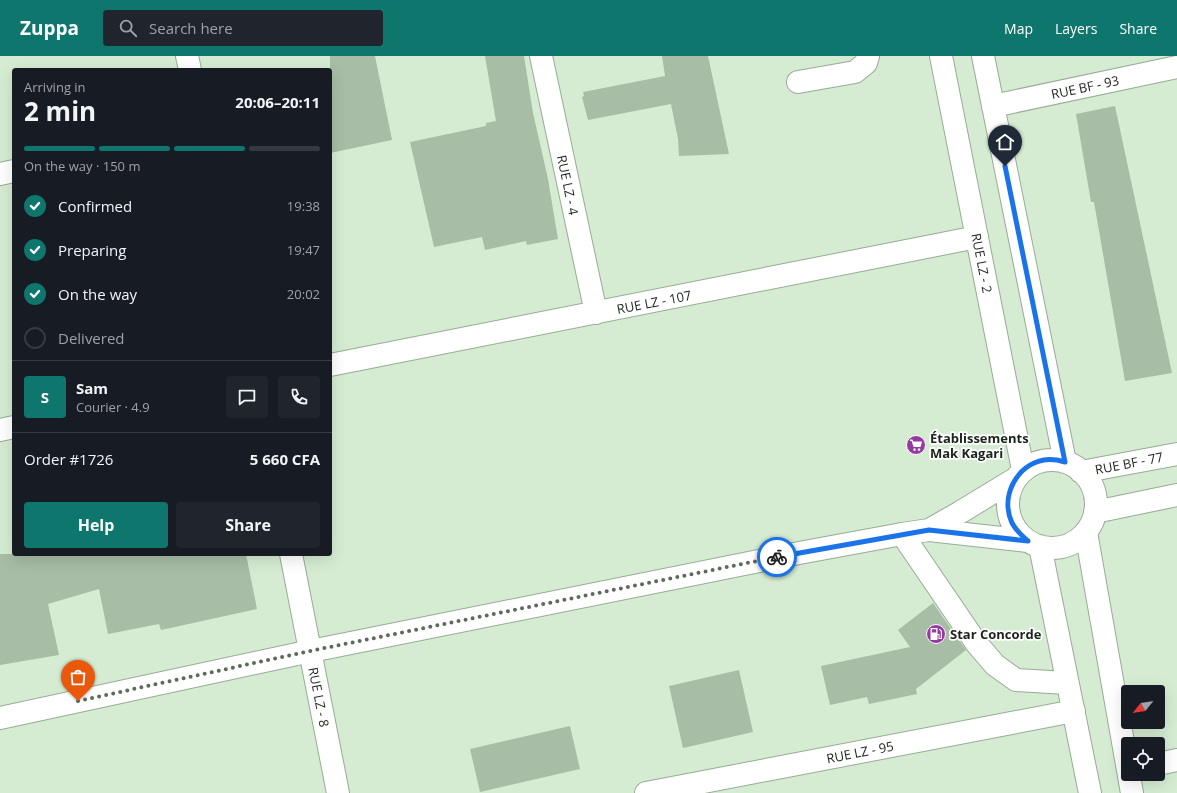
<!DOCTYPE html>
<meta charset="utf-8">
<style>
body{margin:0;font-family:"Open Sans",sans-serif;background:#20242c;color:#f1f3f6;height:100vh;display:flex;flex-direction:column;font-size:15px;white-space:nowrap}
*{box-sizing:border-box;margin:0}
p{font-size:13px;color:#9ea1a6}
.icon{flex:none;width:22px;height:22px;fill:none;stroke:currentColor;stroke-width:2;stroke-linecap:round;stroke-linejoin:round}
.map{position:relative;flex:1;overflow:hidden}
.side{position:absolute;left:12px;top:12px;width:320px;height:488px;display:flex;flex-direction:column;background:#171b24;border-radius:4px;box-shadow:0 4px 16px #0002}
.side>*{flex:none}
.needle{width:26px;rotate:240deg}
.fabs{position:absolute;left:1121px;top:629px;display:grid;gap:8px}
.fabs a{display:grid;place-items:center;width:44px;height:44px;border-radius:4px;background:#171b24;box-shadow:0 4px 16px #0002;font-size:20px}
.pin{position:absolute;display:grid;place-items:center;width:34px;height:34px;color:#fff;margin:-41px -17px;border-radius:50% 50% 50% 0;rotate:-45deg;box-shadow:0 0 4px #0007}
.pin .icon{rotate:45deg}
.courier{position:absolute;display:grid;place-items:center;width:40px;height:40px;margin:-20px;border:3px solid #1a73e8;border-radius:50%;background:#fff;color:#222;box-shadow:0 1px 5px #0007}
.summary em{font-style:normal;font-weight:700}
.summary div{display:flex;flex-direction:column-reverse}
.summary{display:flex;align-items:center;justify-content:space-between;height:68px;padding:0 12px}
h1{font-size:26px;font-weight:700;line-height:30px}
.bar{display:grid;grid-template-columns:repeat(4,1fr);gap:6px 4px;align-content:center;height:48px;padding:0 12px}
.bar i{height:5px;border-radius:3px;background:#363941}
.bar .on{background:#0f766e}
.bar p{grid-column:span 4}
.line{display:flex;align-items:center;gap:10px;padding:0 12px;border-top:1px solid #363941}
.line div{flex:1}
.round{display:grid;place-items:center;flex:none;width:42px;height:42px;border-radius:4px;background:#20242c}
ol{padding:0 12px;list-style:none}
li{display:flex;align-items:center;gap:12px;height:44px}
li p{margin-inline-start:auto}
li .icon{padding:4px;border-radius:50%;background:#0f766e;color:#fff;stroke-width:4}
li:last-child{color:#9ea1a6}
li i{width:22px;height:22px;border:2px solid #363941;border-radius:50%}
.primary-button{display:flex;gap:8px;margin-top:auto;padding:8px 12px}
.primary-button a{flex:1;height:46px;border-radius:4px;background:#0f766e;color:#fff;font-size:16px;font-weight:700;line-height:46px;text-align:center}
.primary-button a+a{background:#20242c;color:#f1f3f6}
header{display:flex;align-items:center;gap:24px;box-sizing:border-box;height:56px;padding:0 20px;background:#0f766e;color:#fff}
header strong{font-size:19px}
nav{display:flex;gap:22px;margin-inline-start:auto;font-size:14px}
.search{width:280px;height:36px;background:#20242c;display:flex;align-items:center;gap:10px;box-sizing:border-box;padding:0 14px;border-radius:4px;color:#9ea1a6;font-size:15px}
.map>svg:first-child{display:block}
</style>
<header>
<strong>Zuppa</strong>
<div class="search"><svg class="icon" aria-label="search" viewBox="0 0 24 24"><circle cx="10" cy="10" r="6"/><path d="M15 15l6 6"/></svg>Search here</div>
<nav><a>Map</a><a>Layers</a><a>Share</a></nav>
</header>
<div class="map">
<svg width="1177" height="737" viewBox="0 0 1177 737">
<rect width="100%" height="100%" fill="#d5ecd3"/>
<!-- building -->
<path fill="#a7bda5" d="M330 0H375L392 84 330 97Z
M485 0H524L533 57 548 123 558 183 527 189 526 185 485 194 482 181 434 191 410 86 486 70V67L496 65Z
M662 0H708L729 98 679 100 678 83 671 48 588 64 582 41 584 40 583 36 665 20Z
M1115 50 1172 317 1125 325 1094 146H1091L1076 58Z
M0 498H246L257 553 161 574 159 568 108 578 99 533 48 548 59 599 0 609Z
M933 547 966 594 916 633 917 638 869 648 867 641 830 649 821 610 910 591 898 574Z
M739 614 753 676 683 692 669 630Z
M570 670 580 713 480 736 470 693Z"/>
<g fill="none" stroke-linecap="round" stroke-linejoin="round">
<!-- minor casing -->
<g stroke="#96ac94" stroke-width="24">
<path id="minor" d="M187 0 190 14
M541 0 596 257
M798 26 855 16 866 7 868 0
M993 50 1177 11
M0 118 14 115
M330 309 977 181
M0 374 14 371
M902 478 977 588 995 609 1016 624 1067 627
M291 498 338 737
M1158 708 1177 704
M646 737 1074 655"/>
</g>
<!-- major casing -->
<g stroke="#96ac94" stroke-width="24">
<path id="major" d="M941 0 1023 414
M983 0 1065 406
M1008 448a44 44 0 1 1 88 0a44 44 0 1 1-88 0Z
M1081 416 1177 398
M1095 456 1177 439
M929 474 959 457 1015 423
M1086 476 1132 737
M1040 490 1090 737
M0 662 311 595 799 497 902 478 929 474 1028 485"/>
</g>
<!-- minor -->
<use href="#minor" stroke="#fff" stroke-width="22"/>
<!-- major -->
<use href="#major" stroke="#fff" stroke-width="22"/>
</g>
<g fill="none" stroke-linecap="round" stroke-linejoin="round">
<!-- done -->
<path stroke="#5c6a5b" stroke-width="4" stroke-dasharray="0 7.2" d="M78 645 310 595 777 501"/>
<!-- route -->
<path stroke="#1a73e8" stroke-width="5" d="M777 501 929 474 1028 485C1022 480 1016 474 1012 467 1000 441 1016 409 1044 404 1051 403 1058 404 1065 406L1005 110"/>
</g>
<!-- icons -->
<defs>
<g id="supermarket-disc" transform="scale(1)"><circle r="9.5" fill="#9739a2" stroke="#fff"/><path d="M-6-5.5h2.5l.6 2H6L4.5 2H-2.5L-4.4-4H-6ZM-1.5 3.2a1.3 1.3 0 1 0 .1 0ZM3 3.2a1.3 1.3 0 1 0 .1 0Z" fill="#fff"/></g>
<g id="fuel-disc" transform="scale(1)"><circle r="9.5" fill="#9739a2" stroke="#fff"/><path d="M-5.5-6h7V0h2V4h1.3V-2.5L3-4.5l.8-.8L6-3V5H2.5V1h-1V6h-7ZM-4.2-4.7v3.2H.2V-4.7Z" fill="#fff"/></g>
</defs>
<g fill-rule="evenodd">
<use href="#supermarket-disc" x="916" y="389"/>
<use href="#fuel-disc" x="936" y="578"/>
</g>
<g text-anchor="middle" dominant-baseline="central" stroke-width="3.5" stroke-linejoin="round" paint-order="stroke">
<!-- street labels -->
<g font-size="13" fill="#1b241b" stroke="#fff">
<text transform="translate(1085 31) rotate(-12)">RUE BF - 93</text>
<text transform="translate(568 129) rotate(78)">RUE LZ - 4</text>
<text transform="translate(982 207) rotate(79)">RUE LZ - 2</text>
<text transform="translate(654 246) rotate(-11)">RUE LZ - 107</text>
<text transform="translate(1129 407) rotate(-11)">RUE BF - 77</text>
<text transform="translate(319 641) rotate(79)">RUE LZ - 8</text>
<text transform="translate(860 696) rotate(-11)">RUE LZ - 95</text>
</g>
<!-- poi labels -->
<g font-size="13" font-weight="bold" fill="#1b241b" stroke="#fff" text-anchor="start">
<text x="930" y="382">Établissements<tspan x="930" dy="15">Mak Kagari</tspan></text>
<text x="950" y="578">Star Concorde</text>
</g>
</g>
</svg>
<div class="fabs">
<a><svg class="needle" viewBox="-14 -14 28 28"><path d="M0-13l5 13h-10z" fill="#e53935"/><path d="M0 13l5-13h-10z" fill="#9ea1a6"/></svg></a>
<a><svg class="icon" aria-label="locate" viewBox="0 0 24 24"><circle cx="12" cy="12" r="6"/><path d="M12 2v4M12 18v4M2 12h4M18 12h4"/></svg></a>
</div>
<div class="pin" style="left:78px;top:645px;background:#ea580c"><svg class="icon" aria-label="bag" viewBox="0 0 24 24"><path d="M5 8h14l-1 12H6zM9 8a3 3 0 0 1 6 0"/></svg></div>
<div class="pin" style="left:1005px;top:110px;background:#1f2937"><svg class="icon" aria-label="home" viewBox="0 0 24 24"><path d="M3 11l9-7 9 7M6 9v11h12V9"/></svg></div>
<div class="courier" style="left:777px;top:501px"><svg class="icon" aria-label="bike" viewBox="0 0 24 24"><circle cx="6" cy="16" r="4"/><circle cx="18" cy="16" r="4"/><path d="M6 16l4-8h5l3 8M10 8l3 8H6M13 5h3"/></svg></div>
<section class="side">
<div class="summary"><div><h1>2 min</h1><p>Arriving in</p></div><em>20:06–20:11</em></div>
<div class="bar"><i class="on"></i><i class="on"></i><i class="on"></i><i></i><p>On the way · 150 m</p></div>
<ol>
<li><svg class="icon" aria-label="check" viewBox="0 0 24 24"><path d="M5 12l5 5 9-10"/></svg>Confirmed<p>19:38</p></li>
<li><svg class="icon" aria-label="check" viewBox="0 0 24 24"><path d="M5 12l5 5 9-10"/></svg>Preparing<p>19:47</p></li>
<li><svg class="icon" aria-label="check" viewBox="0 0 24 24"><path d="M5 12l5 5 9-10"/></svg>On the way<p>20:02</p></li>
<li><i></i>Delivered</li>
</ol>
<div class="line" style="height:72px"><b class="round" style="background:#0f766e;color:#fff">S</b><div><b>Sam</b><p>Courier · 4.9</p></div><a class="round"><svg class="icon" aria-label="chat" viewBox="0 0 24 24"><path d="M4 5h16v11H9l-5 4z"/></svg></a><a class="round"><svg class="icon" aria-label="phone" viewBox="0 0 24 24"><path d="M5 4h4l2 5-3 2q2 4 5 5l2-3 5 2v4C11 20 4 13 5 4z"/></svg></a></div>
<div class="line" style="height:52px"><div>Order #1726</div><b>5 660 CFA</b></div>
<div class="primary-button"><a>Help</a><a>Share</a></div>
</section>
</div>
